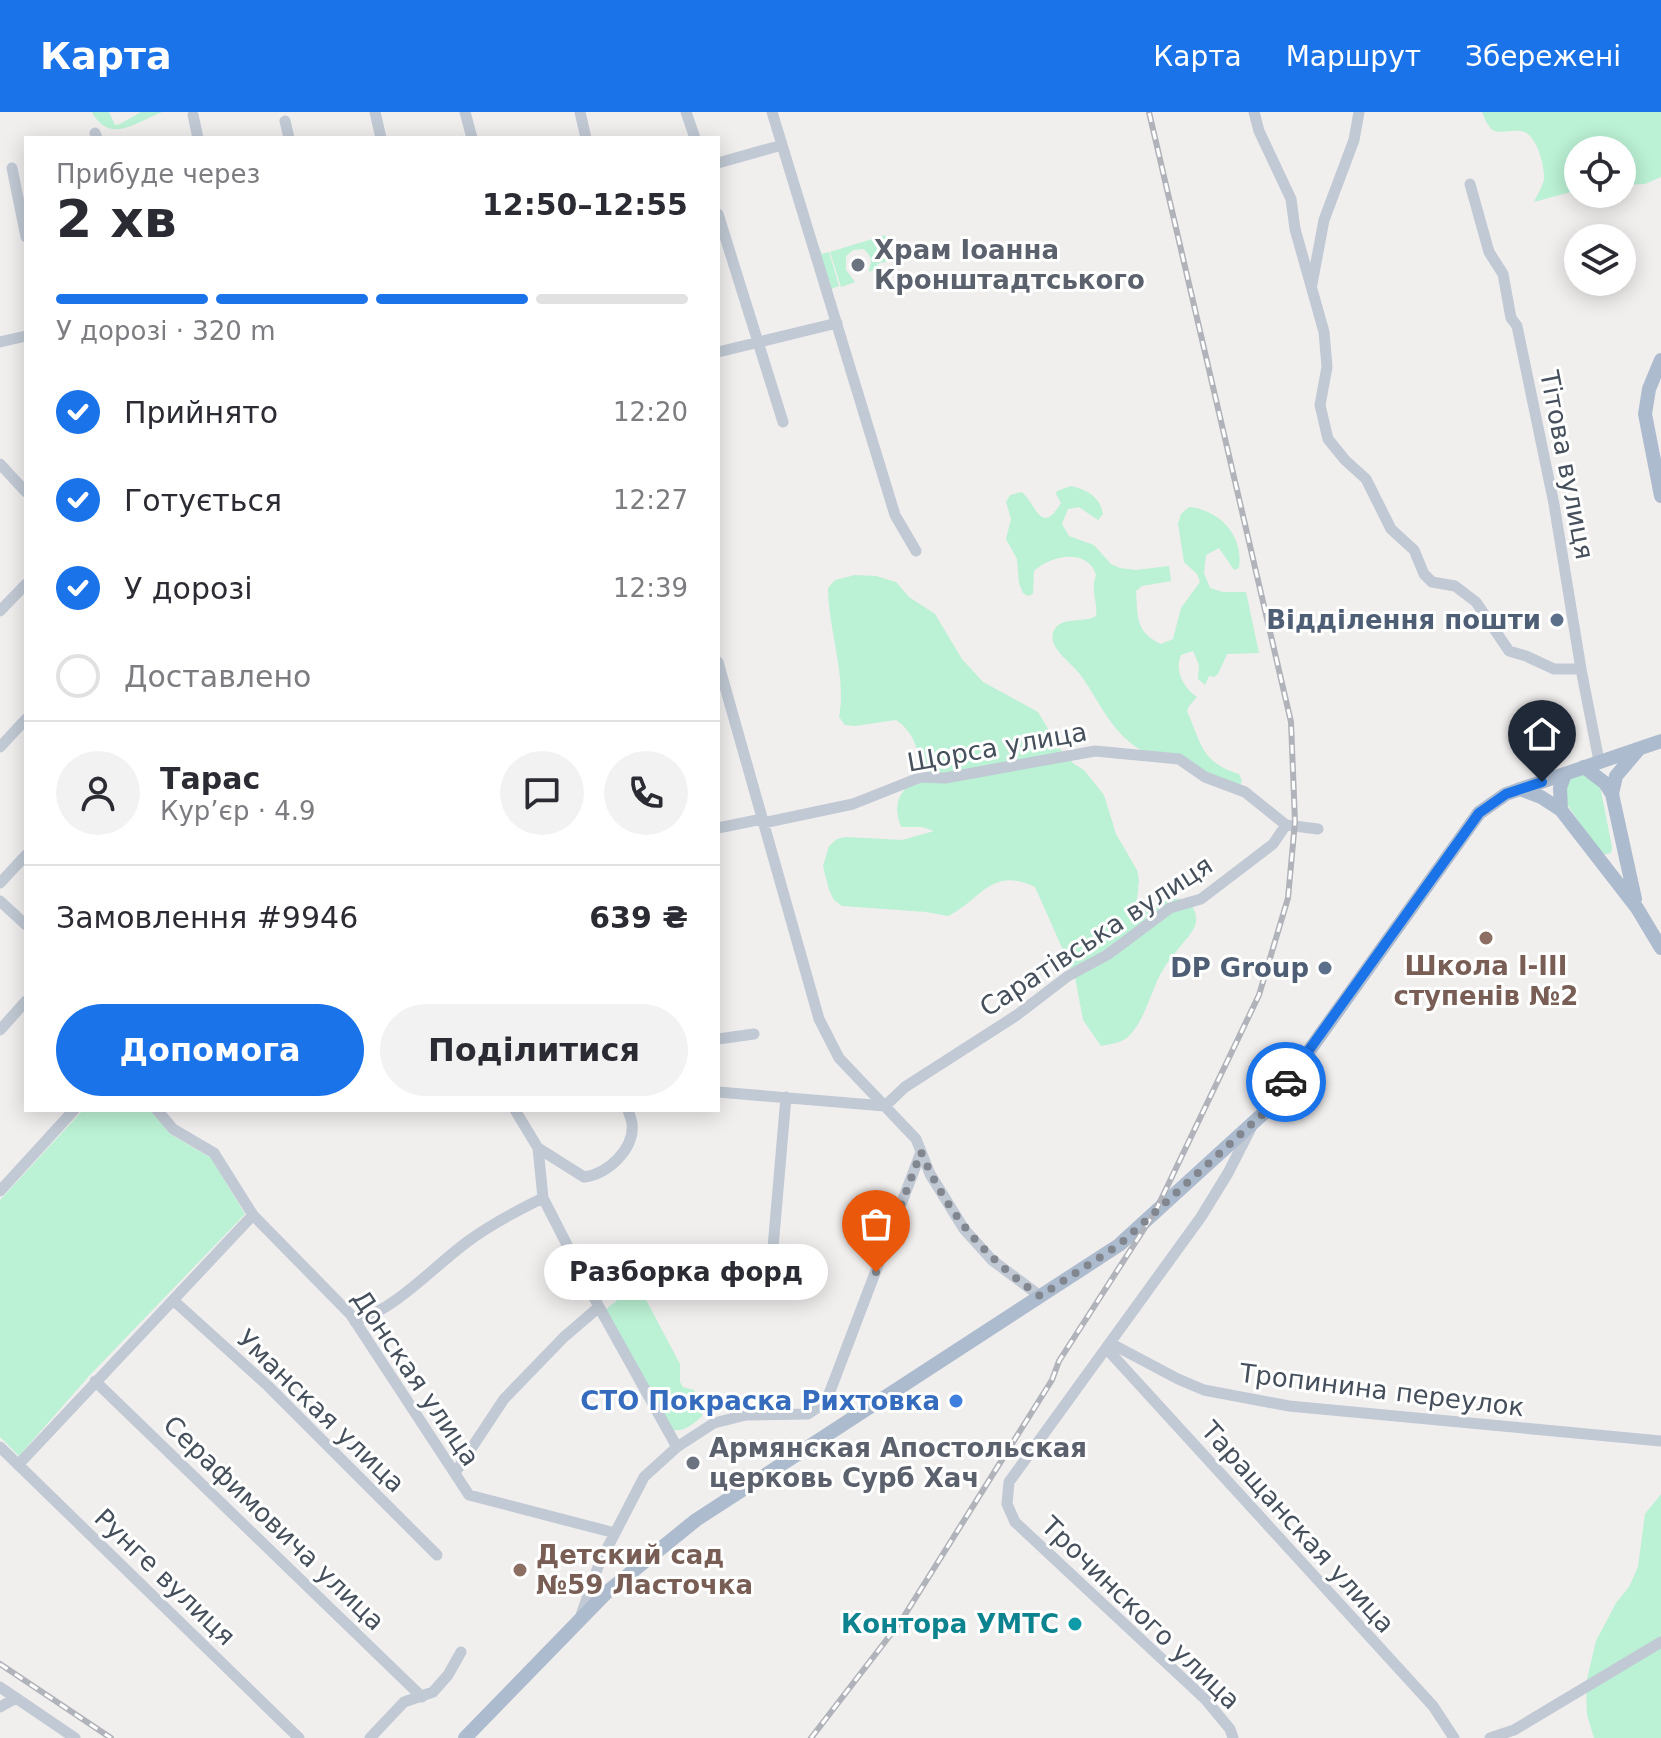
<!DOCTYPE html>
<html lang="uk">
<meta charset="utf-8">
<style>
body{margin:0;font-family:"DejaVu Sans",sans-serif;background:#f2f2f3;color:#2b2b33;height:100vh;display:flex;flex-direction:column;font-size:30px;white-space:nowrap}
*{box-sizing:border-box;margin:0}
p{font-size:26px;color:#7c7c81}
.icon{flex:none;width:44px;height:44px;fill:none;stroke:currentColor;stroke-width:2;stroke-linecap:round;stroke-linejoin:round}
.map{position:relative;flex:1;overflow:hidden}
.sheet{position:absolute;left:24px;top:24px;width:696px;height:976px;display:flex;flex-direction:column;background:#fff;border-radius:0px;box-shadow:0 4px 20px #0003}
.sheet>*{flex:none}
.buttons{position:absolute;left:1564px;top:24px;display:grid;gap:16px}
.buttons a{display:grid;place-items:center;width:72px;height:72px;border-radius:50%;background:#fff;box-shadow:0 4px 20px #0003;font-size:40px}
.pin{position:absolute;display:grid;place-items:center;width:68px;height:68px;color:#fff;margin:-82px -34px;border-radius:50% 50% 50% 0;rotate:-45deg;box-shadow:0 0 8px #0007}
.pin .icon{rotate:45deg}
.courier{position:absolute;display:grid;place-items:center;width:80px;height:80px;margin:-40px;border:6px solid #1a73e8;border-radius:50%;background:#fff;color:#222;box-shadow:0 2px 10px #0007}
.bubble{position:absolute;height:56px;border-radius:28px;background:#fff;box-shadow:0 4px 20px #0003;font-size:26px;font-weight:700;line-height:56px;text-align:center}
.overview em{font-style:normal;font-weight:700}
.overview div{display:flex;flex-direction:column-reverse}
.overview{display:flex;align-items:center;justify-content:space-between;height:136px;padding:0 32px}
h1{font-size:52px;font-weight:700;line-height:60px}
.bar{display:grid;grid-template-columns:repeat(4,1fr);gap:12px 8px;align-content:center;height:96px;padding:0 32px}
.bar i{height:10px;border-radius:6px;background:#e1e1e2}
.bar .selected{background:#1a73e8}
.bar p{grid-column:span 4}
.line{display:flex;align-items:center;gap:20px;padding:0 32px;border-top:2px solid #e1e1e2}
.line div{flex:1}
.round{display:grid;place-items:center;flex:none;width:84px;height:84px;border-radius:42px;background:#f2f2f3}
ol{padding:0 32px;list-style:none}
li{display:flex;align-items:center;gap:24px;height:88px}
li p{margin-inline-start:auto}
li .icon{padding:8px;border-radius:50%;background:#1a73e8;color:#fff;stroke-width:4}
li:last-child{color:#7c7c81}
li i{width:44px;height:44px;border:4px solid #e1e1e2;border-radius:50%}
.button{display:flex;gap:16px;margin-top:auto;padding:16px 32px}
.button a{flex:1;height:92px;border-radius:48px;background:#1a73e8;color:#fff;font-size:32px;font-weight:700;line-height:92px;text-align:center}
.button a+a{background:#f2f2f3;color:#2b2b33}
header{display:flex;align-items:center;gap:48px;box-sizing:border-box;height:112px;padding:0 40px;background:#1a73e8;color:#fff}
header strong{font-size:38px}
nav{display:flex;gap:44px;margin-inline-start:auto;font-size:28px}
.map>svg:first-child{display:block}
</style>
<header>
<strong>Карта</strong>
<nav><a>Карта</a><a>Маршрут</a><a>Збережені</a></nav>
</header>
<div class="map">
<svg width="1661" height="1626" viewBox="0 0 1661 1626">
<rect width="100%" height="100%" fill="#f1eeee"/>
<!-- green -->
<path fill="#bbf1d4" d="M92 0H109L115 13 120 12 141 0H162C137 10 109 33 92 0Z
M1482 0H1661V65L1645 72 1622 73V38H1578V78L1534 90C1537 83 1543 74 1544 67 1545 53 1536 21 1521 19 1499 17 1493 29 1482 0Z
M885 123 893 148 877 152 878 156 869 160C869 151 876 150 864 137L853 138 846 144V158L855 170 841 175 830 140Z
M817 131 822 142 829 140 839 174 829 178Z
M1071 374C1088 378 1100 385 1103 402L1098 408 1079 395 1068 397 1062 412 1069 424 1094 433 1111 452 1120 456 1136 458 1169 454 1171 469 1142 474 1136 479C1138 505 1135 520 1161 532L1173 527 1181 496 1200 470 1197 462 1184 450 1178 412 1181 402 1189 395C1220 398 1244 424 1239 456L1234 458 1219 436 1206 443 1204 461 1210 476 1223 480H1246L1259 541 1227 542 1218 562 1214 565 1209 564 1205 573 1198 567 1199 553 1193 539 1181 543C1174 559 1184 576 1197 585L1189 594 1187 599C1202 633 1201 650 1239 662L1242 669 1240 673 1141 638C1110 620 1100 589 1079 561 1071 550 1049 537 1053 521 1058 503 1084 512 1096 504 1098 488 1090 481 1096 463 1088 436 1051 443 1034 459L1033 482 1028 484 1023 481 1019 471 1017 447 1006 427 1011 407 1006 390 1010 383 1022 380C1037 394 1041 424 1061 391L1056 382 1057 379Z
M855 463 876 464 896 470 909 485 935 502 962 547 983 570 1038 600 1060 637 1074 652 1084 658 1104 683 1116 722 1137 758 1139 768 1137 788 1145 796C1160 791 1186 777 1194 798 1197 804 1197 810 1194 816 1186 830 1172 842 1164 856 1151 877 1147 904 1130 923 1123 931 1111 932 1101 934L1083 908 1075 865 1035 775C991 754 982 787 948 804L926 800 842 794 834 788 829 778 823 754 829 734 837 727 846 725 902 728 934 719 922 715H901C898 707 896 699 898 690 900 680 910 673 915 664 925 645 913 619 896 608L855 614 845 613 839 605C847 564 828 517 828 476L835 468Z
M1584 662 1600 674 1612 735 1611 741 1602 743 1564 688 1567 668Z
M83 998H150L170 1022 211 1046 245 1102 89 1264 19 1344 0 1325V1088Z
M588 1137 605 1145 624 1164V1174L608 1185 600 1186 577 1143 583 1138Z
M630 1178H638L643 1182 680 1252V1270L683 1275 694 1278 702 1294V1304C694 1311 685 1320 673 1318L605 1198Z
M1661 1382V1626H1594L1587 1603 1586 1571 1596 1529 1616 1491 1629 1475 1638 1455 1645 1402Z"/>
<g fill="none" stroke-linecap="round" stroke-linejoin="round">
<!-- minor -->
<path stroke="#c1c9d4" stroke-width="11" d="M375 0 381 26
M465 0 472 26
M580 0 586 26
M686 0 695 26
M772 0 895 403 916 439
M1254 0 1259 19 1291 87 1295 117 1324 220 1327 255 1320 293 1328 327 1345 348 1366 367 1391 417 1414 438 1424 462 1432 470 1455 474 1476 490 1509 539 1526 544 1554 557H1581
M193 3 198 26
M285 9 289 26
M95 21 97 26
M718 51 782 33
M12 56 26 125
M1470 72 1489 140 1503 162 1511 206 1517 214 1554 392 1581 557 1599 649
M718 102 783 310
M1312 172 1324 108 1354 28 1359 0
M0 230 26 224
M718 240 837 211
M0 352 26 380
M0 499 26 472
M718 550 819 907 839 946 916 1027 930 1062 964 1117 992 1148 1040 1184
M0 635 26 607
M763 711 853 692 921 665 945 666 1095 639 1179 647 1205 665 1245 680 1286 713 1318 717
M718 716 762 707
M0 771 26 743
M0 789 26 813
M0 918 26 889
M718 927 754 922
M718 980 885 994 905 975 1017 903 1068 864 1107 843 1170 796 1201 787 1273 732 1286 713
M157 998 173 1017 214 1041 253 1103 351 1203 469 1383 615 1421
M515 998 538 1036 543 1086 599 1195 677 1335
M538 1036 584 1065C608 1062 635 1037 632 1011 631 1006 629 1002 628 998
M0 1079 74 998
M772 1147 786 985
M173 1188 268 1274 437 1443
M355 1210C398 1195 431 1157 467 1130 491 1112 516 1099 543 1086
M1110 1231 1178 1267 1204 1278 1289 1294 1661 1329
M1106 1236 1433 1594 1454 1626
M95 1269 422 1585
M0 1335 299 1626
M18 1353 253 1103
M455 1361 504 1287 564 1225 599 1195
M580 1506 599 1452 644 1365 677 1335 714 1311 746 1303 808 1302 820 1294 829 1282 921 1040
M0 1575 75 1626
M0 1595 16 1586
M370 1626 404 1590 433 1580 448 1563 461 1540
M1233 1626 1230 1617 1205 1587 1015 1410 1007 1392 1009 1370 1201 1105 1228 1061 1251 1016
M1490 1626 1514 1618 1661 1530"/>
<!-- major -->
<path stroke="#adbbce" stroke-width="14" d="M1661 248 1649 277 1645 302 1661 384
M1584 655 1605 671 1612 682 1635 787
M1520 677 1541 685 1561 698 1637 796 1661 836
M1612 682 1616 664 1639 637
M1561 698 1560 676 1565 662
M465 1626 607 1480 696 1408 1119 1133 1266 999 1479 701 1506 682 1661 629"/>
<!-- rail casing -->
<g stroke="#b0b3b9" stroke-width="6">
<path id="rail" d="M0 1552 111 1626
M811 1626 901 1509 1052 1268 1059 1249 1155 1100 1259 883 1288 786 1295 710 1291 610 1149 0"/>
</g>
<!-- rail -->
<use href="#rail" stroke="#fff" stroke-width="3" stroke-dasharray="9" stroke-linecap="butt"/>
</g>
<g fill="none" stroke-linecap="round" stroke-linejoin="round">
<!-- done -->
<path stroke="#82878f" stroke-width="8" stroke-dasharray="0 14.4" d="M876 1160 921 1040C948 1103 985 1146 1040 1184L1119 1133 1266 999 1286 970"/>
<!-- route -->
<path stroke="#1a73e8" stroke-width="10" d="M1286 970 1479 701 1506 682 1542 670"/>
</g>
<!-- markers -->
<g fill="#6b7280" stroke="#fff" stroke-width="3">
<circle cx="858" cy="153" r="8"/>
<circle cx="693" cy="1351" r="8"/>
</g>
<g fill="#5c6f8a" stroke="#fff" stroke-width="3">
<circle cx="1557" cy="508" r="8"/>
<circle cx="1325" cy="856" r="8"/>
</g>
<g fill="#8d6e63" stroke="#fff" stroke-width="3">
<circle cx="1486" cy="826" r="8"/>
<circle cx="520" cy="1458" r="8"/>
</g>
<circle fill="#3f7fe0" stroke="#fff" stroke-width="3" cx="956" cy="1289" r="8"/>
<circle fill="#0f9aa8" stroke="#fff" stroke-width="3" cx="1075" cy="1512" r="8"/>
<g text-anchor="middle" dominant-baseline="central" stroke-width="6" stroke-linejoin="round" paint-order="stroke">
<!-- worship labels -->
<g font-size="26" font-weight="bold" fill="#5b616d" stroke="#fff" text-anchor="start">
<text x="874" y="138">Храм Іоанна<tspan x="874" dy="30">Кронштадтського</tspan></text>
<text x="709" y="1336">Армянская Апостольская<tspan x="709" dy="30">церковь Сурб Хач</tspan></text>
</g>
<!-- street labels -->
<g font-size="26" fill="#46505c" stroke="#fff">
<text transform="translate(1567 353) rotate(79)">Тітова вулиця</text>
<text transform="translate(997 635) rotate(-10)">Щорса улица</text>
<text transform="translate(1096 824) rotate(-33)">Саратівська вулиця</text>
<text transform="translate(416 1266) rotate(56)">Донская улица</text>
<text transform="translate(1382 1278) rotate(7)">Тропинина переулок</text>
<text transform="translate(321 1299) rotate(44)">Уманская улица</text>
<text transform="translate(274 1411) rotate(44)">Серафимовича улица</text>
<text transform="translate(1298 1415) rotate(48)">Таращанская улица</text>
<text transform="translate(165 1465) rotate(44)">Рунге вулиця</text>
<text transform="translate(1141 1501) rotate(44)">Трочинского улица</text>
</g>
<!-- service labels -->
<g font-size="26" font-weight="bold" fill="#4e5e75" stroke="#fff" text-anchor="end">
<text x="1541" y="508">Відділення пошти</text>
<text x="1309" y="856">DP Group</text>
</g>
<!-- education labels -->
<g font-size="26" font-weight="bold" fill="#785e54" stroke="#fff">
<text x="1486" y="854">Школа I-III<tspan x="1486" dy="30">ступенів №2</tspan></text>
<text x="536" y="1443" text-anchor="start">Детский сад<tspan x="536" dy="30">№59 Ласточка</tspan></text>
</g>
<!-- shop labels -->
<g font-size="26" font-weight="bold" fill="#366cbe" stroke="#fff" text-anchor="end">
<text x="940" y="1289">СТО Покраска Рихтовка</text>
</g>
<!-- culture labels -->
<g font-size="26" font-weight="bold" fill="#0d838f" stroke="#fff" text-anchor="end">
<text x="1059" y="1512">Контора УМТС</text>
</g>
</g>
</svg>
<div class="buttons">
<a><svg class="icon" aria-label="locate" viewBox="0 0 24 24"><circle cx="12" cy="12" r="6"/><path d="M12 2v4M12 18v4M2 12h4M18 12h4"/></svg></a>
<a><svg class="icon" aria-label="layers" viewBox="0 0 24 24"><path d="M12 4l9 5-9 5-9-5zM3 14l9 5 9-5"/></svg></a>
</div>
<div class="pin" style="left:876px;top:1160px;background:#ea580c"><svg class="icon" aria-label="bag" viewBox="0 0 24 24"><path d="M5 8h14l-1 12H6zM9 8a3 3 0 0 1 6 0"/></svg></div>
<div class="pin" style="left:1542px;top:670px;background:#1f2937"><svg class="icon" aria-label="home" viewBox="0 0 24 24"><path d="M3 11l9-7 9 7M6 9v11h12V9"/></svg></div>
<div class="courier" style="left:1286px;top:970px"><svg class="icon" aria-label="car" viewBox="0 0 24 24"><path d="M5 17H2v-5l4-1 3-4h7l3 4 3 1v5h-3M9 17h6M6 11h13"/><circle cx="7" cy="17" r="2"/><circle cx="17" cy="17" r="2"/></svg></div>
<div class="bubble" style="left:544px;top:1132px;width:284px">Разборка форд</div>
<section class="sheet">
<div class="overview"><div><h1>2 хв</h1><p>Прибуде через</p></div><em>12:50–12:55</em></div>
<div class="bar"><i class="selected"></i><i class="selected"></i><i class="selected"></i><i></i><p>У дорозі · 320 m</p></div>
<ol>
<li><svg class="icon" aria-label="check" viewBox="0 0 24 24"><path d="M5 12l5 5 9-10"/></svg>Прийнято<p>12:20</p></li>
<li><svg class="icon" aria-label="check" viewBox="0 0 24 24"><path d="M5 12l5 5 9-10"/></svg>Готується<p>12:27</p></li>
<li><svg class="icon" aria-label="check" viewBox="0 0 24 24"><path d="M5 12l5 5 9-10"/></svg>У дорозі<p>12:39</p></li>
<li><i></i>Доставлено</li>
</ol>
<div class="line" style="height:144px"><a class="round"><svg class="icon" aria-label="person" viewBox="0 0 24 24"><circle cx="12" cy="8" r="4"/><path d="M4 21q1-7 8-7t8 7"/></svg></a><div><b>Тарас</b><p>Кур’єр · 4.9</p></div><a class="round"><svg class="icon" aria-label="chat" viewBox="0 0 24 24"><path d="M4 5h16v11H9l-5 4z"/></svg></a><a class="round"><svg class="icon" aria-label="phone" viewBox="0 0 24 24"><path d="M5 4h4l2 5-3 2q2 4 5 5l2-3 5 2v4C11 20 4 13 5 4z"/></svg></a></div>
<div class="line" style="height:104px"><div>Замовлення #9946</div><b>639 ₴</b></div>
<div class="button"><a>Допомога</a><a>Поділитися</a></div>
</section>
</div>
